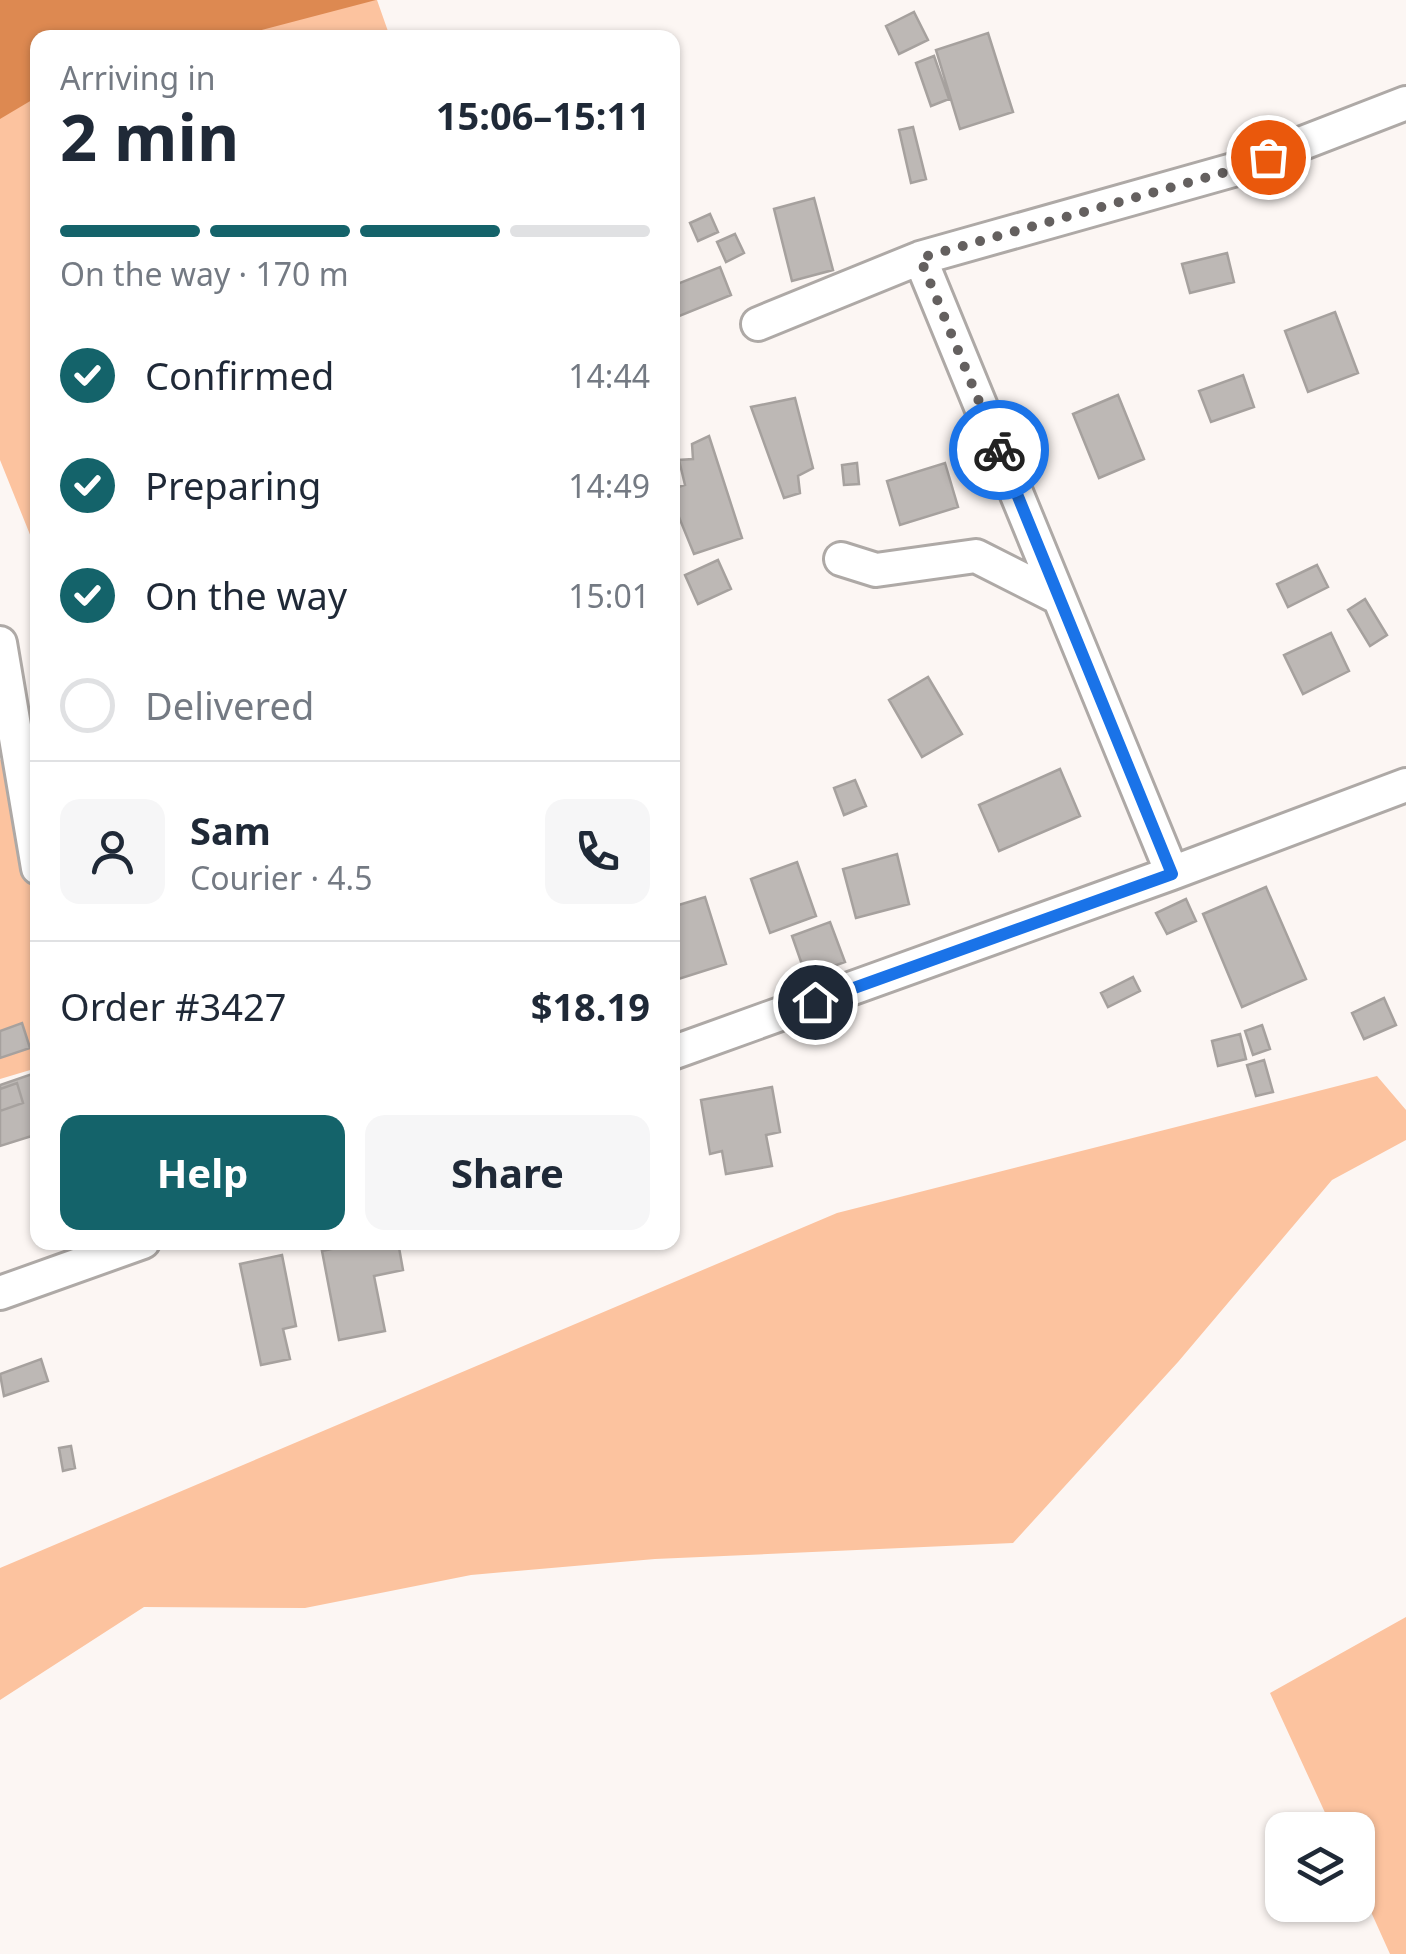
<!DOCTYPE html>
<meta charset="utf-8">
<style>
body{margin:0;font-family:"Noto Sans",sans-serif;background:#f6f6f7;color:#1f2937;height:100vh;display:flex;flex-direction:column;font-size:38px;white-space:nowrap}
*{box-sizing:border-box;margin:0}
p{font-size:32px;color:#747a83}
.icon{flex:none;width:55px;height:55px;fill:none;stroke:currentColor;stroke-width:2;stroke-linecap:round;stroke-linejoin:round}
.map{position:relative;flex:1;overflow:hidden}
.details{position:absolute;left:30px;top:30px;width:650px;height:1220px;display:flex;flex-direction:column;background:#fff;border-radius:20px;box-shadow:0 2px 8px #0004}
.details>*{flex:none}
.tools{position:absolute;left:1265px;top:1812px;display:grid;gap:20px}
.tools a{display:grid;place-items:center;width:110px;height:110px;border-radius:20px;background:#fff;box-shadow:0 2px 8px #0004;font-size:50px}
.pin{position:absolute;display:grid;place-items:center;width:85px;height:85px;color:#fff;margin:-42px;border:5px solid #fff;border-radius:50%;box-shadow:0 2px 10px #0007}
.courier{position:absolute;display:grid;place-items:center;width:100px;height:100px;margin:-50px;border:8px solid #1a73e8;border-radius:50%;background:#fff;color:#222;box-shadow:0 2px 12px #0007}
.overview em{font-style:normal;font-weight:700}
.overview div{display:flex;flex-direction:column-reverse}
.overview{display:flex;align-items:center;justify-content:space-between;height:170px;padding:0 30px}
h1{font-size:65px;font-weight:700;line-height:75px}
.bar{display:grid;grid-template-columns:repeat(4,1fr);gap:15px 10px;align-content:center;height:120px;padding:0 30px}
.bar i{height:12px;border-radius:8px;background:#e0e1e3}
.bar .current{background:#14636a}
.bar p{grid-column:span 4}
.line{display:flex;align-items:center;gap:25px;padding:0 30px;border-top:2px solid #e0e1e3}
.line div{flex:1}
.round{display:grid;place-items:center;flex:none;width:105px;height:105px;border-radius:20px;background:#f6f6f7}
ol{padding:0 30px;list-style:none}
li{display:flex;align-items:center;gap:30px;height:110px}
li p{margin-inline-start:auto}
li .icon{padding:10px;border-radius:50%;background:#14636a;color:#fff;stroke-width:4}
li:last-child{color:#747a83}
li i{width:55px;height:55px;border:5px solid #e0e1e3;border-radius:50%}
.action{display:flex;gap:20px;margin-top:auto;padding:20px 30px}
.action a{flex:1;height:115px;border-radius:20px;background:#14636a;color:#fff;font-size:40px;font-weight:700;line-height:115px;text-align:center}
.action a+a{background:#f6f6f7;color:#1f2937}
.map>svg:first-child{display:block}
</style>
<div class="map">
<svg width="1406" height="1954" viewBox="0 0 1406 1954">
<rect width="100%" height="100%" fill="#fcf6f3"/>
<!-- green -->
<path fill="#fcc39f" d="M0 0H377L390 37 38 38 37 552 0 460Z
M37 740V1068L0 1079V760Z
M1377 1076 1406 1110V1140L1332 1180 1178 1362 1013 1543 655 1559 471 1575 305 1608 144 1607 0 1700V1568L837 1213Z
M1406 1617V1954H1390L1358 1883V1830H1333L1270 1693Z"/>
<!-- water -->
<path fill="#dd8951" d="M0 0H376L235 37 38 38 37 97 0 119Z"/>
<!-- building -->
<path fill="#bdb8b5" stroke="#a6a19e" stroke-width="2.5" d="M914 12 928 40 899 54 886 26Z
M988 33 1013 112 960 129 936 50Z
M934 56 949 99 931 106 916 63Z
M913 127 926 179 911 183 899 130Z
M814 198 833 270 792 281 774 209Z
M710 214 718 232 698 241 690 223Z
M735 234 744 253 726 262 717 242Z
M1227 253 1234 282 1190 293 1182 264Z
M720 267 731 295 677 317 672 306V286Z
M1335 312 1358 373 1308 392 1285 331Z
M1243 375 1254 407 1211 422 1199 391Z
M1118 395 1144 459 1099 478 1073 414Z
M795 398 813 468 798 476 800 493 784 498 751 407Z
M709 436 742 538 694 554 672 500V489L685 485 679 460 693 459 692 444Z
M857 463 859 484 844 485 842 465Z
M945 463 958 507 900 525 887 481Z
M718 560 731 589 698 604 685 575Z
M1317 565 1328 587 1288 607 1277 584Z
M1365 599 1387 635 1370 646 1348 610Z
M1331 633 1349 671 1303 694 1284 655Z
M928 677 962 734 922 757 889 700Z
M1060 769 1080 816 999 851 979 805Z
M855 780 866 806 844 815 834 788Z
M897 854 909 904 856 918 843 869Z
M797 862 816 916 770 933 751 879Z
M1266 887 1306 979 1242 1007 1203 914Z
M705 897 726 964 672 981V907Z
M1186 899 1196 921 1167 934 1156 913Z
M830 922 845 962 806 976 792 936Z
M1133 977 1140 991 1108 1007 1101 993Z
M1384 998 1396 1025 1364 1039 1352 1013Z
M22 1023 30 1048 0 1058V1031Z
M1262 1025 1270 1049 1253 1055 1245 1031Z
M1240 1034 1246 1059 1218 1066 1212 1041Z
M1264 1060 1273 1092 1256 1096 1247 1065Z
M38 1072V1134L0 1146V1085Z
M17 1083 23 1103 0 1111V1089Z
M772 1087 780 1132 766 1135 772 1166 726 1174 722 1151 710 1154 701 1100Z
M364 1242H398L403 1270 374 1276 385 1331 339 1340 322 1251Z
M282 1255 296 1326 283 1329 290 1359 261 1365 240 1264Z
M41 1359 48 1381 4 1396 0 1374Z
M71 1446 75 1468 63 1471 59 1448Z"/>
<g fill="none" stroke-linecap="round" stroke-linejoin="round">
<!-- minor casing -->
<g stroke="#aea9a6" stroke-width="38">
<path id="minor" d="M920 258 1172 873
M758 324 920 258 1233 170 1406 103
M841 559 876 570 976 556 1059 598
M0 643 38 868
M672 1053 1172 873 1406 785
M0 1293 143 1242"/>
</g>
<!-- minor -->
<use href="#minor" stroke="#fff" stroke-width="32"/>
</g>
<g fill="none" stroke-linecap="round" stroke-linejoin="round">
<!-- done -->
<path stroke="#64605f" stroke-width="10" stroke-dasharray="0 18" d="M999 450 920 258 1233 170 1268 157"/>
<!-- route -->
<path stroke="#1a73e8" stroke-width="12" d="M815 1002 1172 874 999 450"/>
</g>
</svg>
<div class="tools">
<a><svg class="icon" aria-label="layers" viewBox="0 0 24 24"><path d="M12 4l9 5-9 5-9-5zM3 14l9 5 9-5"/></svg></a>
</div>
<div class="pin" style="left:1268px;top:157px;background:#ea580c"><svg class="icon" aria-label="bag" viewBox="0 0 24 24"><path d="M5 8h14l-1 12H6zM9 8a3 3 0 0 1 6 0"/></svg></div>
<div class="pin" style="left:815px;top:1002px;background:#1f2937"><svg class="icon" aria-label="home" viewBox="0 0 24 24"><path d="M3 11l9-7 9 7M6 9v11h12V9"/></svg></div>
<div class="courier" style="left:999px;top:450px"><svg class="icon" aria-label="bike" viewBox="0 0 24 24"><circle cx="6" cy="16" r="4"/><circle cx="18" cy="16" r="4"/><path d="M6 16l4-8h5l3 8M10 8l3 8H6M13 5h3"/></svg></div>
<section class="details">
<div class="overview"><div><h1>2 min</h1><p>Arriving in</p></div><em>15:06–15:11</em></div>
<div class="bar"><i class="current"></i><i class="current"></i><i class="current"></i><i></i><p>On the way · 170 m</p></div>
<ol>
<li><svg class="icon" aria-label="check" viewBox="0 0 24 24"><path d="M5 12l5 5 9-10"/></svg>Confirmed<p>14:44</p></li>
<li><svg class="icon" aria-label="check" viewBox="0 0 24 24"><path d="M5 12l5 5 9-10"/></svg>Preparing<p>14:49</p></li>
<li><svg class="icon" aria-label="check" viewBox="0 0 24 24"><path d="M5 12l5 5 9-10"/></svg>On the way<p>15:01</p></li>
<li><i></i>Delivered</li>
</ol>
<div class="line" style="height:180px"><a class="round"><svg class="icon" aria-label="person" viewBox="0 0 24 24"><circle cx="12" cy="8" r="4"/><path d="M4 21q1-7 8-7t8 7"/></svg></a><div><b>Sam</b><p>Courier · 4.5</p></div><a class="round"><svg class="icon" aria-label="phone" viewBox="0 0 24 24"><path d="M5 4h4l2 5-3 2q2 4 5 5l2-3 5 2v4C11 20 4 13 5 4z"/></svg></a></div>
<div class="line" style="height:130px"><div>Order #3427</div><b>$18.19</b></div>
<div class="action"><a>Help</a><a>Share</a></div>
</section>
</div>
